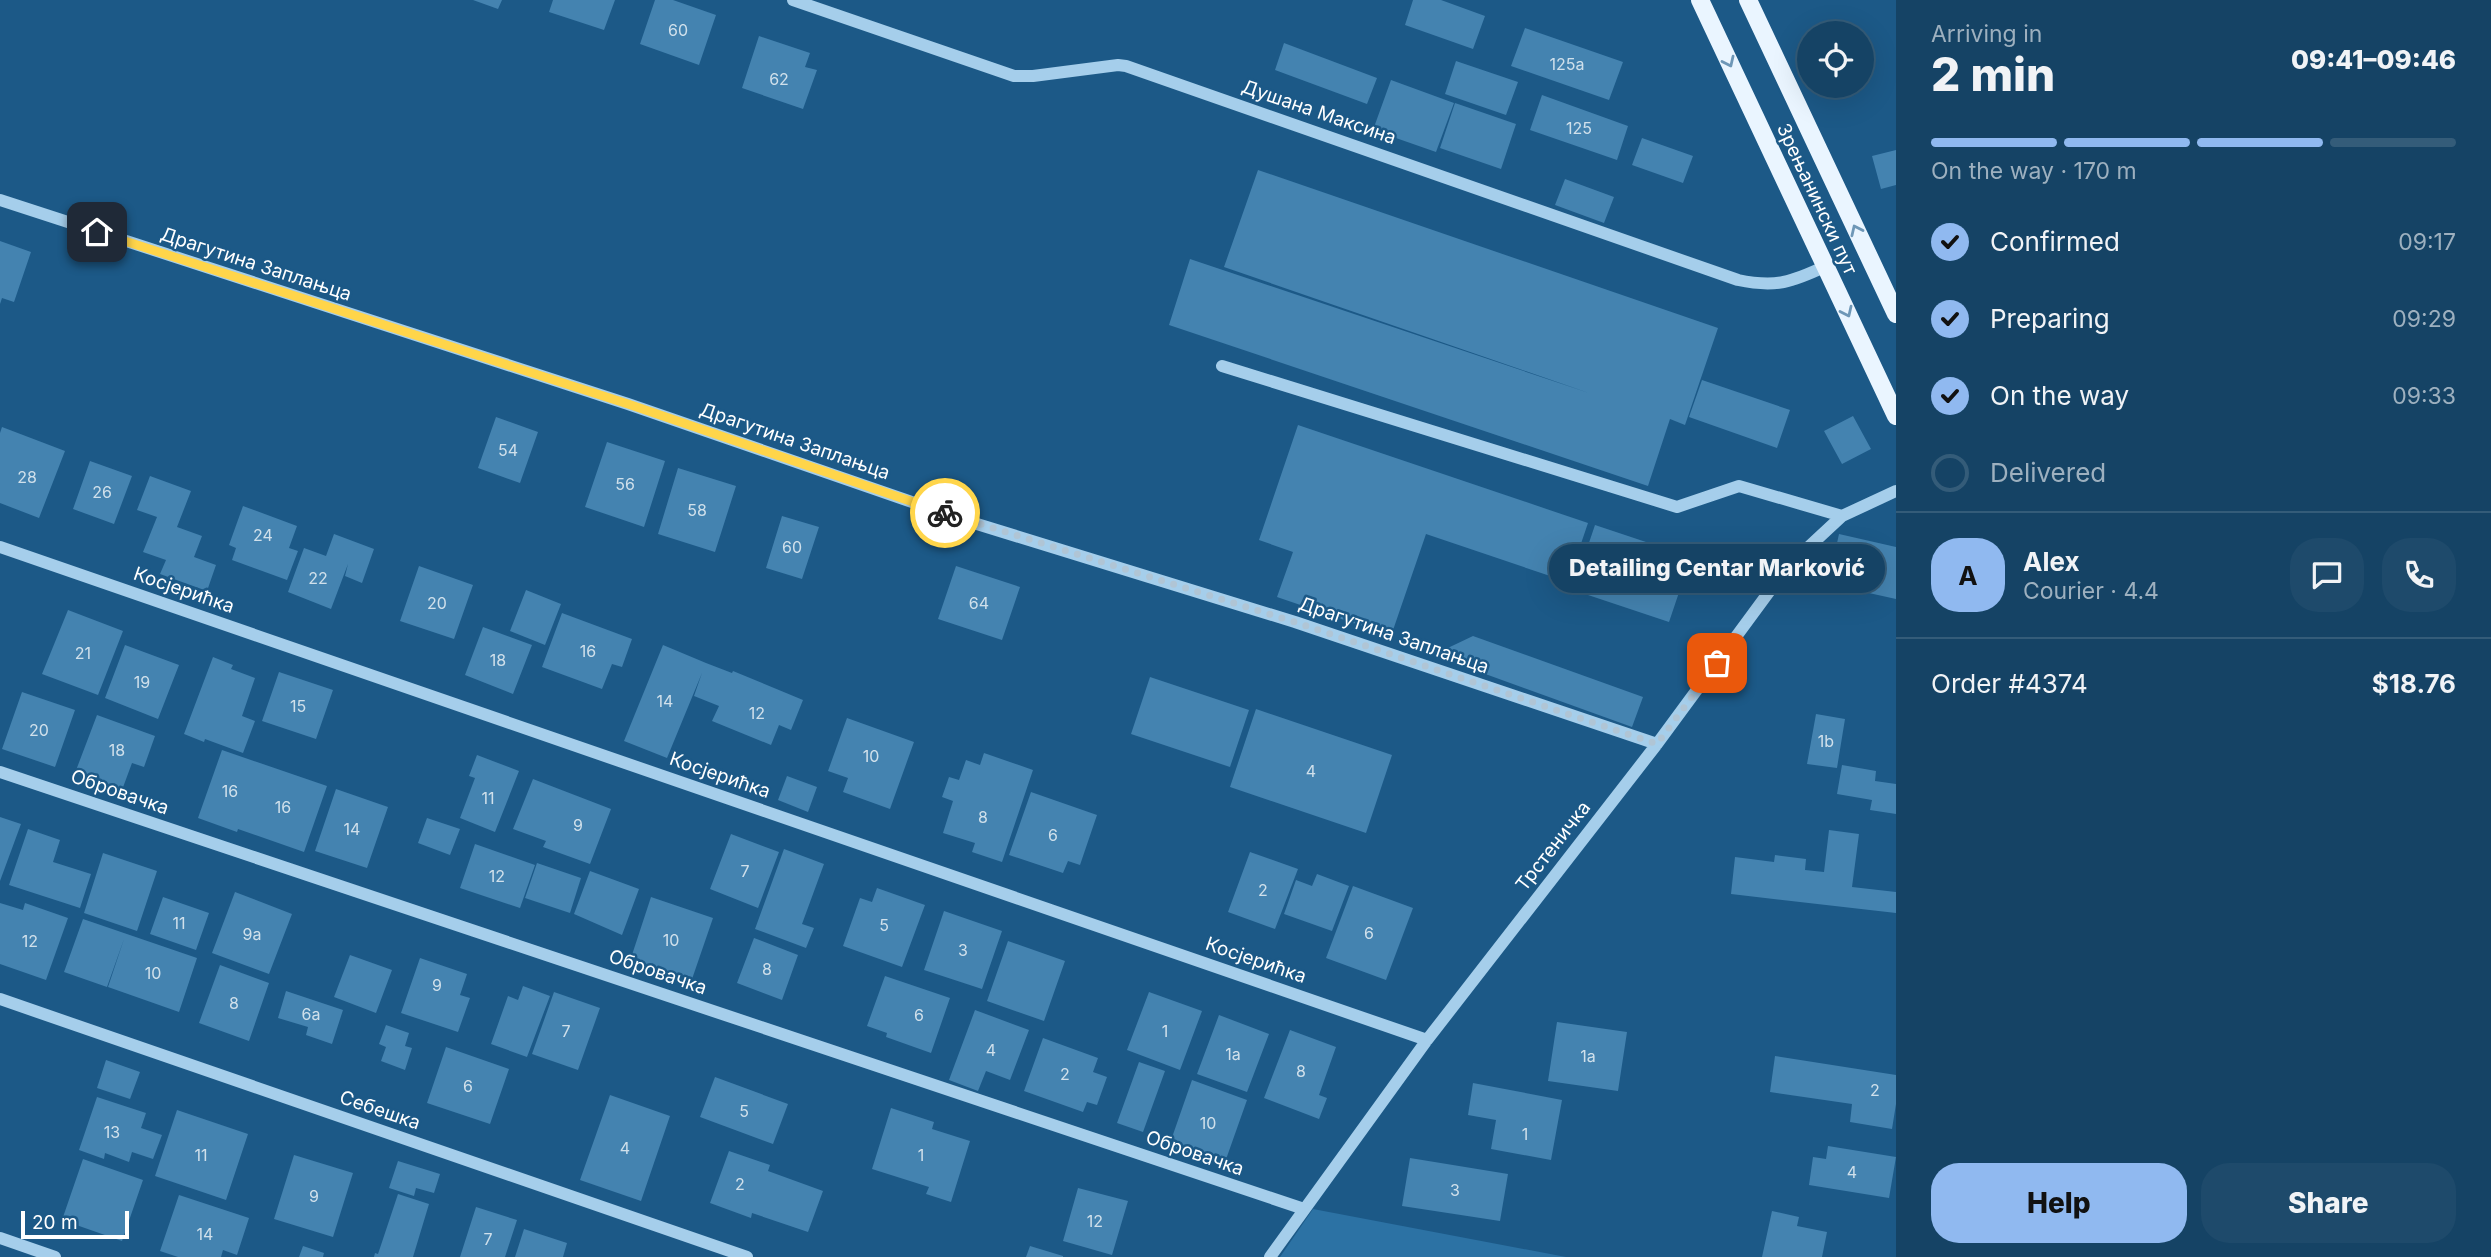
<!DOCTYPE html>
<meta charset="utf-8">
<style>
body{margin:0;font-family:Inter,sans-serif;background:#1e4a6b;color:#f1f3f6;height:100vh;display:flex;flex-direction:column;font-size:26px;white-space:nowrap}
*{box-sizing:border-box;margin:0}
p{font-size:23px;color:#9db0bf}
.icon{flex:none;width:38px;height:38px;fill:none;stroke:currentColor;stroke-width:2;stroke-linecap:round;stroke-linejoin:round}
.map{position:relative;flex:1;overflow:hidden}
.details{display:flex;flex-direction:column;background:#154365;width:595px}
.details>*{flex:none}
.controls{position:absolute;left:1797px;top:21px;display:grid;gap:14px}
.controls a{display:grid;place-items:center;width:77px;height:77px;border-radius:50%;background:#154365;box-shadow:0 7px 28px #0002,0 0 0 2px #345c79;font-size:35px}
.scale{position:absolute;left:21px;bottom:18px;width:108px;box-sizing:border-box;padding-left:7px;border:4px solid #fff;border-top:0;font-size:19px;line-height:24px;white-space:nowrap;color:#fff;-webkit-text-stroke:5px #1c5987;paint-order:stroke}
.pin{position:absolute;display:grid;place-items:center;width:60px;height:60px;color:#fff;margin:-30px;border-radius:14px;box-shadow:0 4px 10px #0006}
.courier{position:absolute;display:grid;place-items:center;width:70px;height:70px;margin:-35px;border:5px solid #ffd54a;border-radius:50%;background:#fff;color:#222;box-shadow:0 2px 9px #0007}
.bubble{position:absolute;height:49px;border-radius:24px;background:#154365;box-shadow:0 7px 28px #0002,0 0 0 2px #345c79;font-size:23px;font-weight:800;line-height:49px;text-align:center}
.headline em{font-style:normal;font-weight:800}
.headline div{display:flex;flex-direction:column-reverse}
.headline{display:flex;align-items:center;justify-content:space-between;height:119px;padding:0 35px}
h1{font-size:46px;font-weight:800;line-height:52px}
.bar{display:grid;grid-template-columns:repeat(4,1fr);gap:10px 7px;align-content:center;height:84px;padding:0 35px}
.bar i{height:9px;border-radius:5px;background:#345c79}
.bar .on{background:#90b9f0}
.bar p{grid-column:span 4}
.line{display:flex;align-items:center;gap:18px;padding:0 35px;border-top:2px solid #345c79}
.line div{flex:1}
.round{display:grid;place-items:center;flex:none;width:74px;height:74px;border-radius:28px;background:#1e4a6b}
ol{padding:0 35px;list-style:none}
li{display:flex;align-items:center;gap:21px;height:77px}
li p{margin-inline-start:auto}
li .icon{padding:7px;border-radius:50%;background:#90b9f0;color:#111;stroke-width:4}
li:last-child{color:#9db0bf}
li i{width:38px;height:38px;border:4px solid #345c79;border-radius:50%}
.action{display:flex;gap:14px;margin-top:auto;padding:14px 35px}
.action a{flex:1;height:80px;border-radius:28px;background:#90b9f0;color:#111;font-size:28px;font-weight:800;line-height:80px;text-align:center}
.action a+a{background:#1e4a6b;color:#f1f3f6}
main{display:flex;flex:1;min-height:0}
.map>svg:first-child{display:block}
</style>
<main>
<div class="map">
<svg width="1896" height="1257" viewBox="0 0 1896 1257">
<rect width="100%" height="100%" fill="#1c5987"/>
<!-- green -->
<path fill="#2c72a4" d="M1313 1209 1566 1257H1280Z"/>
<!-- building -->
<path fill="#4483b0" d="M473 0H502L498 9Z
M553 0H615L604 30 549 12Z
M655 0H673L716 15 699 65 640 44Z
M1413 0H1441L1485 16 1473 49 1405 25Z
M1525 28 1623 62 1609 100 1511 66Z
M759 36 810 53 805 67 817 70 803 109 742 88Z
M1284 43 1377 78 1367 104 1275 70Z
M1456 61 1518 82 1506 115 1445 94Z
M1391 80 1454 103 1436 152 1373 130Z
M1542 95 1628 126 1617 160 1530 130Z
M1455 103 1516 124 1501 169 1440 148Z
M1642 138 1693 156 1683 183 1632 165Z
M1896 150V185L1881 189 1872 156Z
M1258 170 1718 328 1685 425 1670 419 1648 486 1169 325 1190 259 1589 393 1224 267Z
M1565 179 1614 197 1604 223 1555 205Z
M0 241 31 252 14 302 2 298 0 304Z
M1702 380 1790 410 1777 448 1689 417Z
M1853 416 1871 449 1842 464 1824 431Z
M496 417 538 432 520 483 478 468Z
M1298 425 1588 523 1568 582 1426 534 1391 636 1277 597 1293 552 1259 540Z
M2 427 65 451 39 518 0 503V433Z
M607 442 665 461 644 527 585 507Z
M90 461 132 476 114 524 73 509Z
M678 468 736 486 715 552 658 534Z
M150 476 191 491 177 527 202 536 194 557 216 565 207 591 160 574 166 560 143 552 157 517 137 510Z
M243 506 297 526 289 548 298 551 287 580 232 560 236 548 229 545Z
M782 516 819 527 802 579 766 568Z
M1595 525 1691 557 1669 622 1573 590Z
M334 534 374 549 362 583 345 576 348 564 331 609 288 592 304 548 326 556Z
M1839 534 1896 547V599L1828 584Z
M419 566 473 585 454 639 400 621Z
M956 566 1020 587 1002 640 938 619Z
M526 590 561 604 545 645 510 631Z
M68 610 123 631 98 695 42 674Z
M562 613 632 639 622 667 612 664 602 689 542 667Z
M483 627 532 645 513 694 465 675Z
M1473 636 1643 697 1632 727 1433 655Z
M125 645 179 665 158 719 105 698Z
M663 645 706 663 732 673 733 671 803 700 791 730 779 725 771 745 712 721 719 706 694 696 702 673 667 758 624 741Z
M213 657 233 665 231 669 255 678 242 716 255 721 243 753 205 739 204 742 184 734Z
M279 672 333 690 316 739 262 721Z
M1150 677 1249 710 1230 767 1131 734Z
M22 692 75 710 55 767 2 749Z
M1256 709 1392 755 1366 833 1230 787Z
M1816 714 1845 719 1837 768 1807 764Z
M97 715 155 736 144 767 132 763 122 790 75 773Z
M847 718 914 742 890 809 843 792 848 778 828 771Z
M222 750 327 786 304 852 238 829 237 832 198 818Z
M984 753 1033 770 1002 862 972 852 975 843 943 833 953 801 942 797 949 777 959 780 966 760 980 765Z
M477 755 519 771 495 832 460 818 475 778 469 776Z
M1842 765 1876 771 1875 781 1896 784V814L1870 810 1872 800 1837 794Z
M787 776 817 787 808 812 778 800Z
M533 779 611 809 590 864 543 847 546 841 513 829Z
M336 789 388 807 367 868 315 851Z
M1031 792 1097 815 1080 865 1068 861 1063 873 1009 855Z
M0 817 21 824 0 881Z
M427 818 460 829 450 855 418 843Z
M28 829 60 840 53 862 91 874 80 908 9 885Z
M1829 830 1859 834 1852 887 1896 892V913L1731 894 1735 857 1774 862 1775 855 1806 859 1805 870 1824 872Z
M731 834 779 852 758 908 710 889Z
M475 844 535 865 520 908 460 888Z
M784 849 824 864 802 924 814 928 806 948 755 929Z
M1250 852 1298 869 1275 929 1228 912Z
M103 853 157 871 137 931 84 913Z
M537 863 581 878 570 913 525 898Z
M590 871 639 889 622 935 574 914Z
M1317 874 1349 886 1332 931 1284 914 1296 880 1312 886Z
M1353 886 1413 908 1386 980 1326 958Z
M877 888 925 905 902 967 843 946 860 898 872 902Z
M235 892 292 914 269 974 212 953Z
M163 897 209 913 196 950 150 934Z
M651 897 713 918 691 982 630 961Z
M0 903 23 910 25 903 68 918 46 980 0 964Z
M944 911 1002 931 982 989 924 970Z
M83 919 197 958 179 1012 108 987 124 939 107 987 64 972Z
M754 938 798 955 782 1000 737 983Z
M1008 941 1065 961 1044 1021 987 1001Z
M350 955 392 970 376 1013 334 997Z
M420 958 467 974 460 995 470 998 458 1032 401 1013Z
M220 965 269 983 249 1041 199 1023Z
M885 976 950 998 931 1053 886 1037 887 1033 867 1026Z
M523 986 550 996 527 1057 491 1044 508 996 518 1000Z
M286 991 343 1010 332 1044 306 1035 308 1027 278 1018Z
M554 992 600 1008 578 1070 532 1054Z
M1149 992 1202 1011 1180 1070 1127 1050Z
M975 1010 1029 1030 1010 1080 986 1071 978 1091 949 1080Z
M1219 1015 1269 1034 1247 1092 1197 1074Z
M1557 1022 1627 1032 1618 1091 1548 1081Z
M386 1025 409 1033 405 1046 412 1048 405 1070 381 1061 386 1047 379 1044Z
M1290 1030 1336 1047 1319 1095 1327 1098 1319 1119 1264 1098Z
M1043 1038 1098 1058 1093 1072 1107 1077 1097 1105 1087 1102 1083 1112 1024 1091Z
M446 1047 509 1069 490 1124 427 1103Z
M1775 1056 1896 1075V1104L1892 1129 1850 1122 1852 1104 1770 1092Z
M106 1060 140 1072 130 1099 97 1088Z
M1139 1062 1165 1071 1143 1132 1117 1123Z
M715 1077 788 1104 773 1144 700 1117Z
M1192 1080 1247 1100 1224 1165 1169 1146Z
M1473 1083 1562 1100 1551 1160 1491 1149 1496 1120 1468 1115Z
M610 1095 670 1116 641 1201 580 1180Z
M97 1097 146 1113 141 1128 162 1135 153 1159 132 1152 129 1162 105 1153 104 1159 79 1150Z
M891 1108 934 1122 932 1129 970 1141 951 1202 926 1194 929 1187 872 1169Z
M177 1110 248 1134 226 1200 155 1176Z
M1828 1146 1896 1157 1889 1198 1809 1185 1813 1157 1826 1159Z
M729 1151 770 1165 768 1171 823 1191 808 1232 752 1213 751 1218 710 1203Z
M294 1155 353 1173 333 1237 274 1219Z
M1410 1158 1508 1174 1500 1221 1402 1206Z
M83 1159 143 1180 122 1241 62 1220Z
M398 1161 440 1174 434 1193 416 1188 414 1196 389 1188Z
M1078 1188 1128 1201 1112 1255 1063 1241Z
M398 1194 429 1204 413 1257H374L375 1253 378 1254Z
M179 1195 249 1218 237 1255 223 1250 221 1257H178L160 1251Z
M476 1207 517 1220 505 1257H460Z
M1772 1211 1799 1217 1797 1226 1827 1232 1822 1257H1762Z
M524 1229 567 1243 563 1257H515Z
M303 1246 324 1253 323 1257H299Z
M1030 1246 1063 1256V1257H1026Z"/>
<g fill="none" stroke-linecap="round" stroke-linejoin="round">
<!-- minor -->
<path stroke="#a5ceeb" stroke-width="12" d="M793 0 1014 76H1033L1118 65 1126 66 1738 280C1776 288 1792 282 1826 266
M0 200 628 404 964 520 1295 622 1657 744
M1222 366 1677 507 1739 486 1842 516
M0 547 1427 1040
M0 772 1304 1209
M0 999 747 1257
M0 1238 55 1257
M1270 1257 1427 1040 1657 744 1777 581 1800 555 1842 516 1896 491"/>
<!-- major -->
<path stroke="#eaf5ff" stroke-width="18" d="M1700 0 1896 416
M1748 0 1896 314"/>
</g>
<!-- one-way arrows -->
<defs><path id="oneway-chevron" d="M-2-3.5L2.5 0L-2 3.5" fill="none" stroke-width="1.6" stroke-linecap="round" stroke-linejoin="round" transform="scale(1.75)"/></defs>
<g stroke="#6e97b7">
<use href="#oneway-chevron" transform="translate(1729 62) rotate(65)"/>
<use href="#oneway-chevron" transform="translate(1856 230) rotate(-115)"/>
<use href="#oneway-chevron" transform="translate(1847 312) rotate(65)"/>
</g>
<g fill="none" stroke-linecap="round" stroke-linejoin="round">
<!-- done -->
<path stroke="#b0c5d5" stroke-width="7" stroke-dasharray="0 12.6" d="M945 513 1295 622 1657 744 1717 663"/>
<!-- route -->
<path stroke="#ffd54a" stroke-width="9" d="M97 232 628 404 945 513"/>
</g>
<g text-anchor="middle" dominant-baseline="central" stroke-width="5" stroke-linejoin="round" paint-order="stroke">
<!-- number labels -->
<g font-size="16" fill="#d0e0eb">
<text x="678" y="30">60</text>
<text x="1567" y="64">125a</text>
<text x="779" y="79">62</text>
<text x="1579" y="128">125</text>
<text x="508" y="450">54</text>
<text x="27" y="477">28</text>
<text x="625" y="484">56</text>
<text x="102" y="492">26</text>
<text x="697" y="510">58</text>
<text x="263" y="535">24</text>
<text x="792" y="547">60</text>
<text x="318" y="578">22</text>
<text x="437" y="603">20</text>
<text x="979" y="603">64</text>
<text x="588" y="651">16</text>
<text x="83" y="653">21</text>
<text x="498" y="660">18</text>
<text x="142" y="682">19</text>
<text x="665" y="701">14</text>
<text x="298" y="706">15</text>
<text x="757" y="713">12</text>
<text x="39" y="730">20</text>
<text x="1826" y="741">1b</text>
<text x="117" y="750">18</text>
<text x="871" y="756">10</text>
<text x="1311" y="771">4</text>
<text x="230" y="791">16</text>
<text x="488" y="798">11</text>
<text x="283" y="807">16</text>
<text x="983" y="817">8</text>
<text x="578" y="825">9</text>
<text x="352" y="829">14</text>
<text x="1053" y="835">6</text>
<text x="745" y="871">7</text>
<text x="497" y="876">12</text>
<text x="1263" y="890">2</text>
<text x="179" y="923">11</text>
<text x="884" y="925">5</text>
<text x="1369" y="933">6</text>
<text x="252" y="934">9a</text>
<text x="671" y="940">10</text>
<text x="30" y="941">12</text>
<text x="963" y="950">3</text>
<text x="767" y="969">8</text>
<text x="153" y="973">10</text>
<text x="437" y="985">9</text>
<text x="234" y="1003">8</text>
<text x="311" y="1014">6a</text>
<text x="919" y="1015">6</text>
<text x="566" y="1031">7</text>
<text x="1165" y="1031">1</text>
<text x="991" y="1050">4</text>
<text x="1233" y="1054">1a</text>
<text x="1588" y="1056">1a</text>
<text x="1301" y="1071">8</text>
<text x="1065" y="1074">2</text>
<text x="468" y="1086">6</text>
<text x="1875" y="1090">2</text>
<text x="744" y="1111">5</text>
<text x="1208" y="1123">10</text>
<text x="112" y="1132">13</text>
<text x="1525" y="1134">1</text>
<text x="625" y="1148">4</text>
<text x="201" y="1155">11</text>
<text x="921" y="1155">1</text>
<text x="1852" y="1172">4</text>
<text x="740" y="1184">2</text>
<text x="1455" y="1190">3</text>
<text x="314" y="1196">9</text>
<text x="1095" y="1221">12</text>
<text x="205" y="1234">14</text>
<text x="488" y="1239">7</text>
</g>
<!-- street labels -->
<g font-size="19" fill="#fff" stroke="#1c5987">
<text transform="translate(1319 112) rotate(19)">Душана Максина</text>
<text transform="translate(1817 199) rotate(65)">Зрењанински пут</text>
<text transform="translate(256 264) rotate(18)">Драгутина Заплањца</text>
<text transform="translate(795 441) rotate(19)">Драгутина Заплањца</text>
<text transform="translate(184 590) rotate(19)">Косјерићка</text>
<text transform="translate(1394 635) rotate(19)">Драгутина Заплањца</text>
<text transform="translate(720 775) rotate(19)">Косјерићка</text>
<text transform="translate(120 792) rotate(19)">Обровачка</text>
<text transform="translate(1553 846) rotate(-52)">Трстеничка</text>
<text transform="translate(1256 960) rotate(19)">Косјерићка</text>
<text transform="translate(658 972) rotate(19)">Обровачка</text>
<text transform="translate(380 1110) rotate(19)">Себешка</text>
<text transform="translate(1195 1153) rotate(19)">Обровачка</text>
</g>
</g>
</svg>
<div class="controls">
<a><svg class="icon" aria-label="locate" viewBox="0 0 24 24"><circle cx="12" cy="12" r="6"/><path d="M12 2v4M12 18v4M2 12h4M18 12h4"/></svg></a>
</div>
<div class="scale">20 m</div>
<div class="pin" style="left:1717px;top:663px;background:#ea580c"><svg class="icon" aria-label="bag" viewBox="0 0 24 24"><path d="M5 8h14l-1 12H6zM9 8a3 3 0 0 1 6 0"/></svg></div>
<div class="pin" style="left:97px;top:232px;background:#1f2937"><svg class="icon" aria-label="home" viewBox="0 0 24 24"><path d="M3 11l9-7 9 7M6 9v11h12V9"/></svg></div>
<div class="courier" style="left:945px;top:513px"><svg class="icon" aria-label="bike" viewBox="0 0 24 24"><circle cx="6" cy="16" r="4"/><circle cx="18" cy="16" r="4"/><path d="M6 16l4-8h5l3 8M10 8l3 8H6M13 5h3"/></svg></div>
<div class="bubble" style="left:1549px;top:544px;width:336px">Detailing Centar Marković</div>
</div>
<section class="details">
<div class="headline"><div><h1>2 min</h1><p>Arriving in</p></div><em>09:41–09:46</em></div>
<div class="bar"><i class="on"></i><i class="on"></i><i class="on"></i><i></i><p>On the way · 170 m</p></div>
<ol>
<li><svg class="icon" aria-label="check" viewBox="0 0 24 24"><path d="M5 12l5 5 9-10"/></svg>Confirmed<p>09:17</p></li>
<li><svg class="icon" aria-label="check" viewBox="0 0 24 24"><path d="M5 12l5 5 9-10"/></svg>Preparing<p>09:29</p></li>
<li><svg class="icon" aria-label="check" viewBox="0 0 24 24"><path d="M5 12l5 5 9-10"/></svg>On the way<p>09:33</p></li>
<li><i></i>Delivered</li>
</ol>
<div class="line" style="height:126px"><b class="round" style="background:#90b9f0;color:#111">A</b><div><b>Alex</b><p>Courier · 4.4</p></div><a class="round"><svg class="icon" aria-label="chat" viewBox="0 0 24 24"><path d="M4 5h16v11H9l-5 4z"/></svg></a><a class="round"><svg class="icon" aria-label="phone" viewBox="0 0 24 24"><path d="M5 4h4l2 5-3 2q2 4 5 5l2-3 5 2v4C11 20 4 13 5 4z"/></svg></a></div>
<div class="line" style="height:91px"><div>Order #4374</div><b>$18.76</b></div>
<div class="action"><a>Help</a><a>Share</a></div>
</section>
</main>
